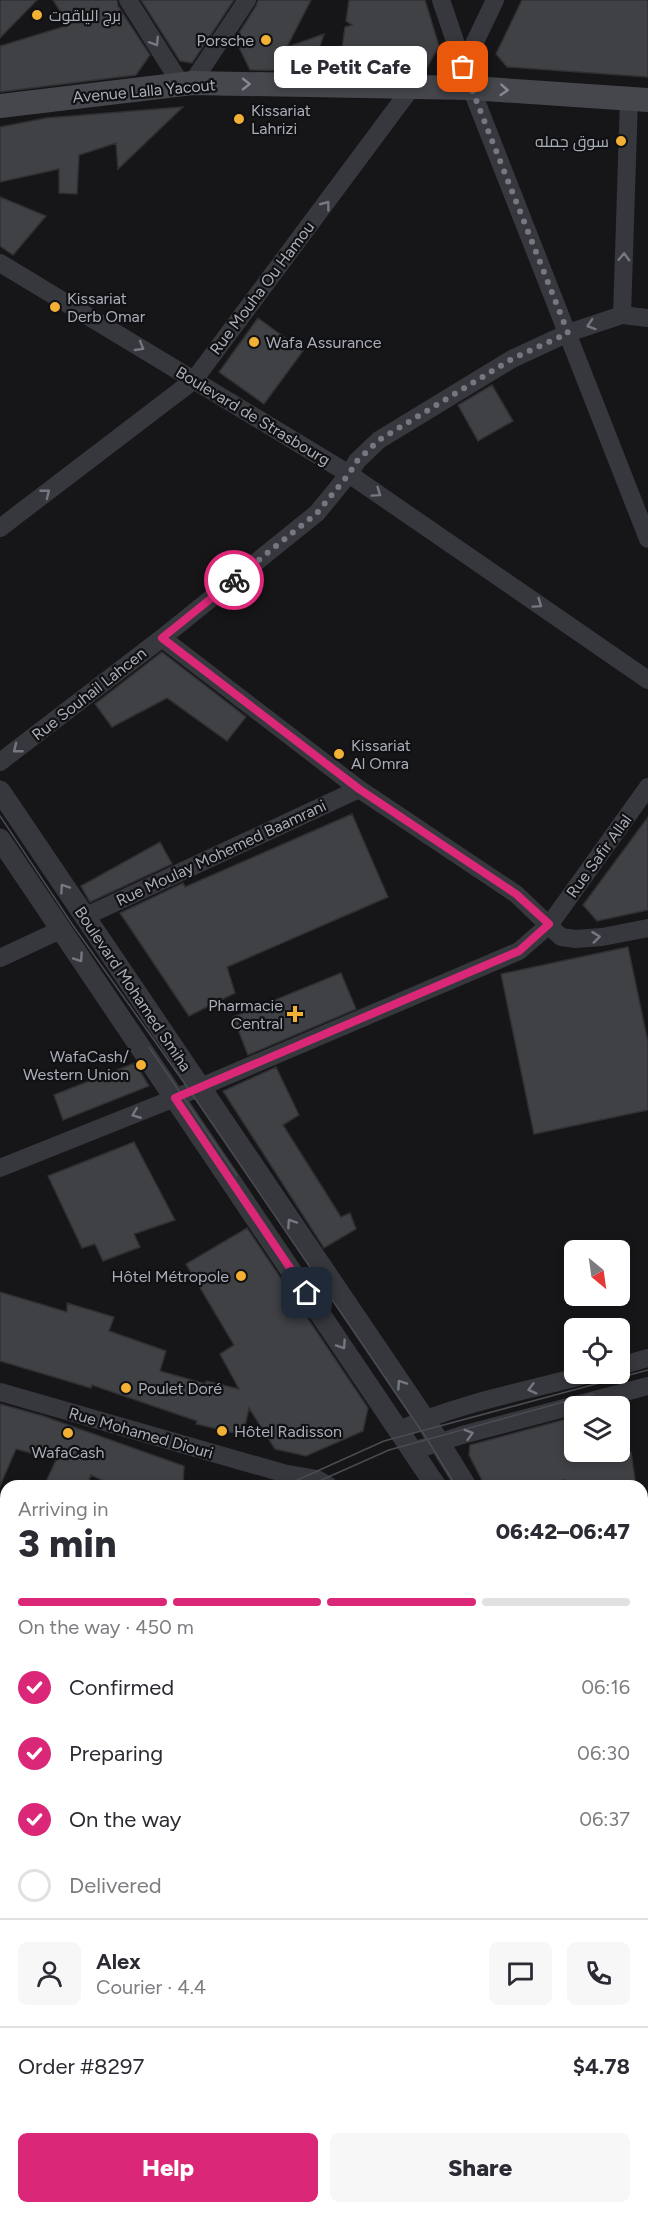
<!DOCTYPE html>
<meta charset="utf-8">
<style>
body{margin:0;font-family:Figtree,Cairo,sans-serif;background:#f7f7f7;color:#2b2b33;height:100vh;display:flex;flex-direction:column;font-size:22px;white-space:nowrap}
*{box-sizing:border-box;margin:0}
p{font-size:20px;color:#7c7c81}
.icon{flex:none;width:33px;height:33px;fill:none;stroke:currentColor;stroke-width:2;stroke-linecap:round;stroke-linejoin:round}
.map{position:relative;flex:1;overflow:hidden}
.details{position:absolute;left:0px;top:1480px;width:648px;height:734px;display:flex;flex-direction:column;background:#fff;border-radius:18px 18px 0 0;box-shadow:0 3px 9px #0003}
.details>*{flex:none}
.needle{width:39px;rotate:151deg}
.controls{position:absolute;left:564px;top:1240px;display:grid;gap:12px}
.controls a{display:grid;place-items:center;width:66px;height:66px;border-radius:9px;background:#fff;box-shadow:0 3px 9px #0003;font-size:30px}
.pin{position:absolute;display:grid;place-items:center;width:51px;height:51px;color:#fff;margin:-26px;border-radius:12px;box-shadow:0 3px 9px #0006}
.courier{position:absolute;display:grid;place-items:center;width:60px;height:60px;margin:-30px;border:4px solid #db2777;border-radius:50%;background:#fff;color:#222;box-shadow:0 2px 8px #0007}
.bubble{position:absolute;height:42px;border-radius:9px;background:#fff;box-shadow:0 3px 9px #0003;font-size:20px;font-weight:800;line-height:42px;text-align:center}
.head em{font-style:normal;font-weight:800}
.head div{display:flex;flex-direction:column-reverse}
.head{display:flex;align-items:center;justify-content:space-between;height:102px;padding:0 18px}
h1{font-size:39px;font-weight:800;line-height:45px}
.bar{display:grid;grid-template-columns:repeat(4,1fr);gap:9px 6px;align-content:center;height:72px;padding:0 18px}
.bar i{height:8px;border-radius:4px;background:#e1e1e2}
.bar .current{background:#db2777}
.bar p{grid-column:span 4}
.line{display:flex;align-items:center;gap:15px;padding:0 18px;border-top:2px solid #e1e1e2}
.line div{flex:1}
.round{display:grid;place-items:center;flex:none;width:63px;height:63px;border-radius:9px;background:#f7f7f7}
ol{padding:0 18px;list-style:none}
li{display:flex;align-items:center;gap:18px;height:66px}
li p{margin-inline-start:auto}
li .icon{padding:6px;border-radius:50%;background:#db2777;color:#fff;stroke-width:4}
li:last-child{color:#7c7c81}
li i{width:33px;height:33px;border:3px solid #e1e1e2;border-radius:50%}
.button{display:flex;gap:12px;margin-top:auto;padding:12px 18px}
.button a{flex:1;height:69px;border-radius:9px;background:#db2777;color:#fff;font-size:24px;font-weight:800;line-height:69px;text-align:center}
.button a+a{background:#f7f7f7;color:#2b2b33}
.map>svg:first-child{display:block}
</style>
<div class="map">
<svg width="648" height="2213" viewBox="0 0 648 2213">
<rect width="100%" height="100%" fill="#161618"/>
<!-- green -->
<path fill="#1e261f" d="M642 1851 648 1859V2101L642 2105Z"/>
<!-- building -->
<path fill="#404145" stroke="#303034" stroke-width="1.5" d="M0 0H37L0 38Z
M53 0H117L118 6 150 55 136 75 0 92V46L69 25Z
M141 0H234L192 63 180 61Z
M258 0H311L287 47 324 34 312 71 250 70 235 39 256 6Z
M349 0H425L439 46 424 73 339 71 345 27 352 25 346 21Z
M522 0H648V77L507 67 496 54Z
M183 107 118 169 116 143 79 155 77 194 59 193V169L0 182V127L46 118Z
M0 197 46 216 13 255 0 246Z
M258 318 303 351 264 404 219 372Z
M492 385 513 421 478 441 458 405Z
M162 652 246 717 227 741 167 698 112 727 95 704Z
M352 814 388 897 227 967 235 993 189 1016 120 913 183 883 185 887Z
M648 817V910L597 921 583 905Z
M160 842 172 864 90 902 81 886Z
M628 947 648 1042V1110L534 1134 501 974Z
M341 973 356 1009 248 1055 233 1017Z
M135 1063 149 1086 63 1120 54 1095Z
M276 1067 299 1115 283 1125 341 1217 350 1213 356 1229 324 1248 223 1091Z
M134 1142 175 1220 134 1234 140 1247 103 1261 95 1244 82 1248 48 1176Z
M247 1228 368 1408 363 1431 306 1456 275 1449 249 1408 243 1435 196 1424 197 1421 92 1385 91 1388 0 1361V1292L67 1312V1303L114 1317 109 1331 166 1351 160 1371 206 1384V1381L239 1389 220 1354 234 1345 186 1264Z
M0 1404 43 1416 184 1466 183 1486H114L91 1475 87 1486H44L56 1460 16 1449 0 1486Z
M574 1417V1452H631L636 1486H567L565 1480 544 1486H485L469 1455 470 1445Z"/>
<g fill="none" stroke-linecap="round" stroke-linejoin="round">
<!-- minor -->
<path stroke="#37383d" stroke-width="18" d="M128 0 181 84
M441 0 471 88 648 539
M463 67 495 0
M192 83 247 0
M0 263 349 474 648 680
M622 315 629 98
M0 528 194 380 412 87
M162 638 359 789 516 894 561 937 576 939 602 937 648 928
M0 762 162 638 317 513 349 474 357 461 379 440 512 359 568 333 622 315 648 318
M84 917 359 789
M0 958 60 930
M0 1168 175 1098 519 951 550 924 648 787
M620 1366 648 1358
M0 1392 283 1473 317 1479 329 1486
M399 1430C459 1403 526 1391 589 1374
M413 1451 462 1435 648 1386
M642 1509 648 1508
M0 1636 6 1635
M642 1643 648 1641
M0 1878 6 1873
M0 2111 6 2107
M0 2183 6 2192
M17 2208 20 2213
M379 2208 383 2213"/>
<!-- tertiary -->
<path stroke="#37383d" stroke-width="21" d="M0 791 424 1418 466 1486
M0 839 436 1486
M642 1746 648 1754
M642 1796 648 1805"/>
<!-- secondary -->
<path stroke="#45474d" stroke-width="24" d="M0 106 192 83 471 88 648 100"/>
<!-- tram -->
<path stroke="#4a4c52" stroke-width="1.5" d="M0 816 72 924 190 1091 427 1439 456 1486
M149 1047 237 1176
M284 1486 384 1441 648 1370
M308 1486 389 1450 593 1394
M0 1628 6 1625
M642 1764 648 1772
M642 1780 648 1788"/>
</g>
<!-- one-way arrows -->
<defs><path id="oneway-chevron" d="M-2-3.5L2.5 0L-2 3.5" fill="none" stroke-width="1.6" stroke-linecap="round" stroke-linejoin="round" transform="scale(1.5)"/></defs>
<g stroke="#757881">
<use href="#oneway-chevron" transform="translate(155 42) rotate(58)"/>
<use href="#oneway-chevron" transform="translate(326 205) rotate(-53)"/>
<use href="#oneway-chevron" transform="translate(624 257) rotate(-88)"/>
<use href="#oneway-chevron" transform="translate(591 325) rotate(162)"/>
<use href="#oneway-chevron" transform="translate(140 347) rotate(31)"/>
<use href="#oneway-chevron" transform="translate(46 493) rotate(-38)"/>
<use href="#oneway-chevron" transform="translate(377 493) rotate(35)"/>
<use href="#oneway-chevron" transform="translate(538 604) rotate(35)"/>
<use href="#oneway-chevron" transform="translate(17 749) rotate(142)"/>
<use href="#oneway-chevron" transform="translate(64 888) rotate(-124)"/>
<use href="#oneway-chevron" transform="translate(596 937) rotate(-7)"/>
<use href="#oneway-chevron" transform="translate(79 958) rotate(56)"/>
<use href="#oneway-chevron" transform="translate(136 1114) rotate(158)"/>
<use href="#oneway-chevron" transform="translate(291 1223) rotate(-124)"/>
<use href="#oneway-chevron" transform="translate(342 1345) rotate(56)"/>
<use href="#oneway-chevron" transform="translate(401 1384) rotate(-124)"/>
<use href="#oneway-chevron" transform="translate(532 1389) rotate(165)"/>
<use href="#oneway-chevron" transform="translate(469 1434) rotate(-16)"/>
</g>
<g stroke="#858993">
<use href="#oneway-chevron" transform="translate(246 84) rotate(1)"/>
<use href="#oneway-chevron" transform="translate(504 90) rotate(4)"/>
</g>
<g fill="none" stroke-linecap="round" stroke-linejoin="round">
<!-- done -->
<path stroke="#757880" stroke-width="6" stroke-dasharray="0 10.8" d="M234 580 317 513 349 474 357 461 379 440 512 359 568 333 463 67"/>
<!-- route -->
<path stroke="#db2777" stroke-width="8" d="M234 580 162 638 359 789 516 894 549 924 519 951 175 1098 307 1293"/>
</g>
<!-- markers -->
<g fill="#f2b134" stroke="#111113" stroke-width="2">
<circle cx="37" cy="15" r="6"/>
<circle cx="266" cy="40" r="6"/>
<circle cx="239" cy="119" r="6"/>
<circle cx="621" cy="141" r="6"/>
<circle cx="55" cy="307" r="6"/>
<circle cx="254" cy="342" r="6"/>
<circle cx="339" cy="754" r="6"/>
<path d="M292 1005h6v6h6v6h-6v6h-6v-6h-6v-6h6z"/>
<circle cx="141" cy="1065" r="6"/>
<circle cx="241" cy="1276" r="6"/>
<circle cx="126" cy="1388" r="6"/>
<circle cx="222" cy="1431" r="6"/>
<circle cx="68" cy="1433" r="6"/>
</g>
<g text-anchor="middle" dominant-baseline="central" stroke-width="4.5" stroke-linejoin="round" paint-order="stroke">
<!-- poi labels -->
<g font-size="16" fill="#a8adb8" stroke="#111113" text-anchor="start">
<text x="49" y="15">برج الياقوت</text>
<text x="254" y="40" text-anchor="end">Porsche</text>
<text x="251" y="110">Kissariat<tspan x="251" dy="18">Lahrizi</tspan></text>
<text x="609" y="141" text-anchor="end">سوق جمله</text>
<text x="67" y="298">Kissariat<tspan x="67" dy="18">Derb Omar</tspan></text>
<text x="266" y="342">Wafa Assurance</text>
<text x="351" y="745">Kissariat<tspan x="351" dy="18">Al Omra</tspan></text>
<text x="283" y="1005" text-anchor="end">Pharmacie<tspan x="283" dy="18">Central</tspan></text>
<text x="129" y="1056" text-anchor="end">WafaCash/<tspan x="129" dy="18">Western Union</tspan></text>
<text x="229" y="1276" text-anchor="end">Hôtel Métropole</text>
<text x="138" y="1388">Poulet Doré</text>
<text x="234" y="1431">Hôtel Radisson</text>
<text x="68" y="1452" text-anchor="middle">WafaCash</text>
</g>
<!-- street labels -->
<g font-size="16" fill="#a8adb8" stroke="#111113">
<text transform="translate(144 91) rotate(-5)">Avenue Lalla Yacout</text>
<text transform="translate(262 288) rotate(-53)">Rue Mouha Ou Hamou</text>
<text transform="translate(253 416) rotate(31)">Boulevard de Strasbourg</text>
<text transform="translate(89 694) rotate(-38)">Rue Souhail Lahcen</text>
<text transform="translate(221 853) rotate(-25)">Rue Moulay Mohemed Baamrani</text>
<text transform="translate(599 856) rotate(-54)">Rue Safir Allal</text>
<text transform="translate(133 989) rotate(56)">Boulevard Mohamed Smiha</text>
<text transform="translate(141 1433) rotate(16)">Rue Mohamed Diouri</text>
</g>
</g>
</svg>
<div class="controls">
<a><svg class="needle" viewBox="-14 -14 28 28"><path d="M0-13l5 13h-10z" fill="#e53935"/><path d="M0 13l5-13h-10z" fill="#7c7c81"/></svg></a>
<a><svg class="icon" aria-label="locate" viewBox="0 0 24 24"><circle cx="12" cy="12" r="6"/><path d="M12 2v4M12 18v4M2 12h4M18 12h4"/></svg></a>
<a><svg class="icon" aria-label="layers" viewBox="0 0 24 24"><path d="M12 4l9 5-9 5-9-5zM3 14l9 5 9-5"/></svg></a>
</div>
<div class="pin" style="left:463px;top:67px;background:#ea580c"><svg class="icon" aria-label="bag" viewBox="0 0 24 24"><path d="M5 8h14l-1 12H6zM9 8a3 3 0 0 1 6 0"/></svg></div>
<div class="pin" style="left:307px;top:1293px;background:#1f2937"><svg class="icon" aria-label="home" viewBox="0 0 24 24"><path d="M3 11l9-7 9 7M6 9v11h12V9"/></svg></div>
<div class="courier" style="left:234px;top:580px"><svg class="icon" aria-label="bike" viewBox="0 0 24 24"><circle cx="6" cy="16" r="4"/><circle cx="18" cy="16" r="4"/><path d="M6 16l4-8h5l3 8M10 8l3 8H6M13 5h3"/></svg></div>
<div class="bubble" style="left:274px;top:46px;width:153px">Le Petit Cafe</div>
<section class="details">
<div class="head"><div><h1>3 min</h1><p>Arriving in</p></div><em>06:42–06:47</em></div>
<div class="bar"><i class="current"></i><i class="current"></i><i class="current"></i><i></i><p>On the way · 450 m</p></div>
<ol>
<li><svg class="icon" aria-label="check" viewBox="0 0 24 24"><path d="M5 12l5 5 9-10"/></svg>Confirmed<p>06:16</p></li>
<li><svg class="icon" aria-label="check" viewBox="0 0 24 24"><path d="M5 12l5 5 9-10"/></svg>Preparing<p>06:30</p></li>
<li><svg class="icon" aria-label="check" viewBox="0 0 24 24"><path d="M5 12l5 5 9-10"/></svg>On the way<p>06:37</p></li>
<li><i></i>Delivered</li>
</ol>
<div class="line" style="height:108px"><a class="round"><svg class="icon" aria-label="person" viewBox="0 0 24 24"><circle cx="12" cy="8" r="4"/><path d="M4 21q1-7 8-7t8 7"/></svg></a><div><b>Alex</b><p>Courier · 4.4</p></div><a class="round"><svg class="icon" aria-label="chat" viewBox="0 0 24 24"><path d="M4 5h16v11H9l-5 4z"/></svg></a><a class="round"><svg class="icon" aria-label="phone" viewBox="0 0 24 24"><path d="M5 4h4l2 5-3 2q2 4 5 5l2-3 5 2v4C11 20 4 13 5 4z"/></svg></a></div>
<div class="line" style="height:78px"><div>Order #8297</div><b>$4.78</b></div>
<div class="button"><a>Help</a><a>Share</a></div>
</section>
</div>
